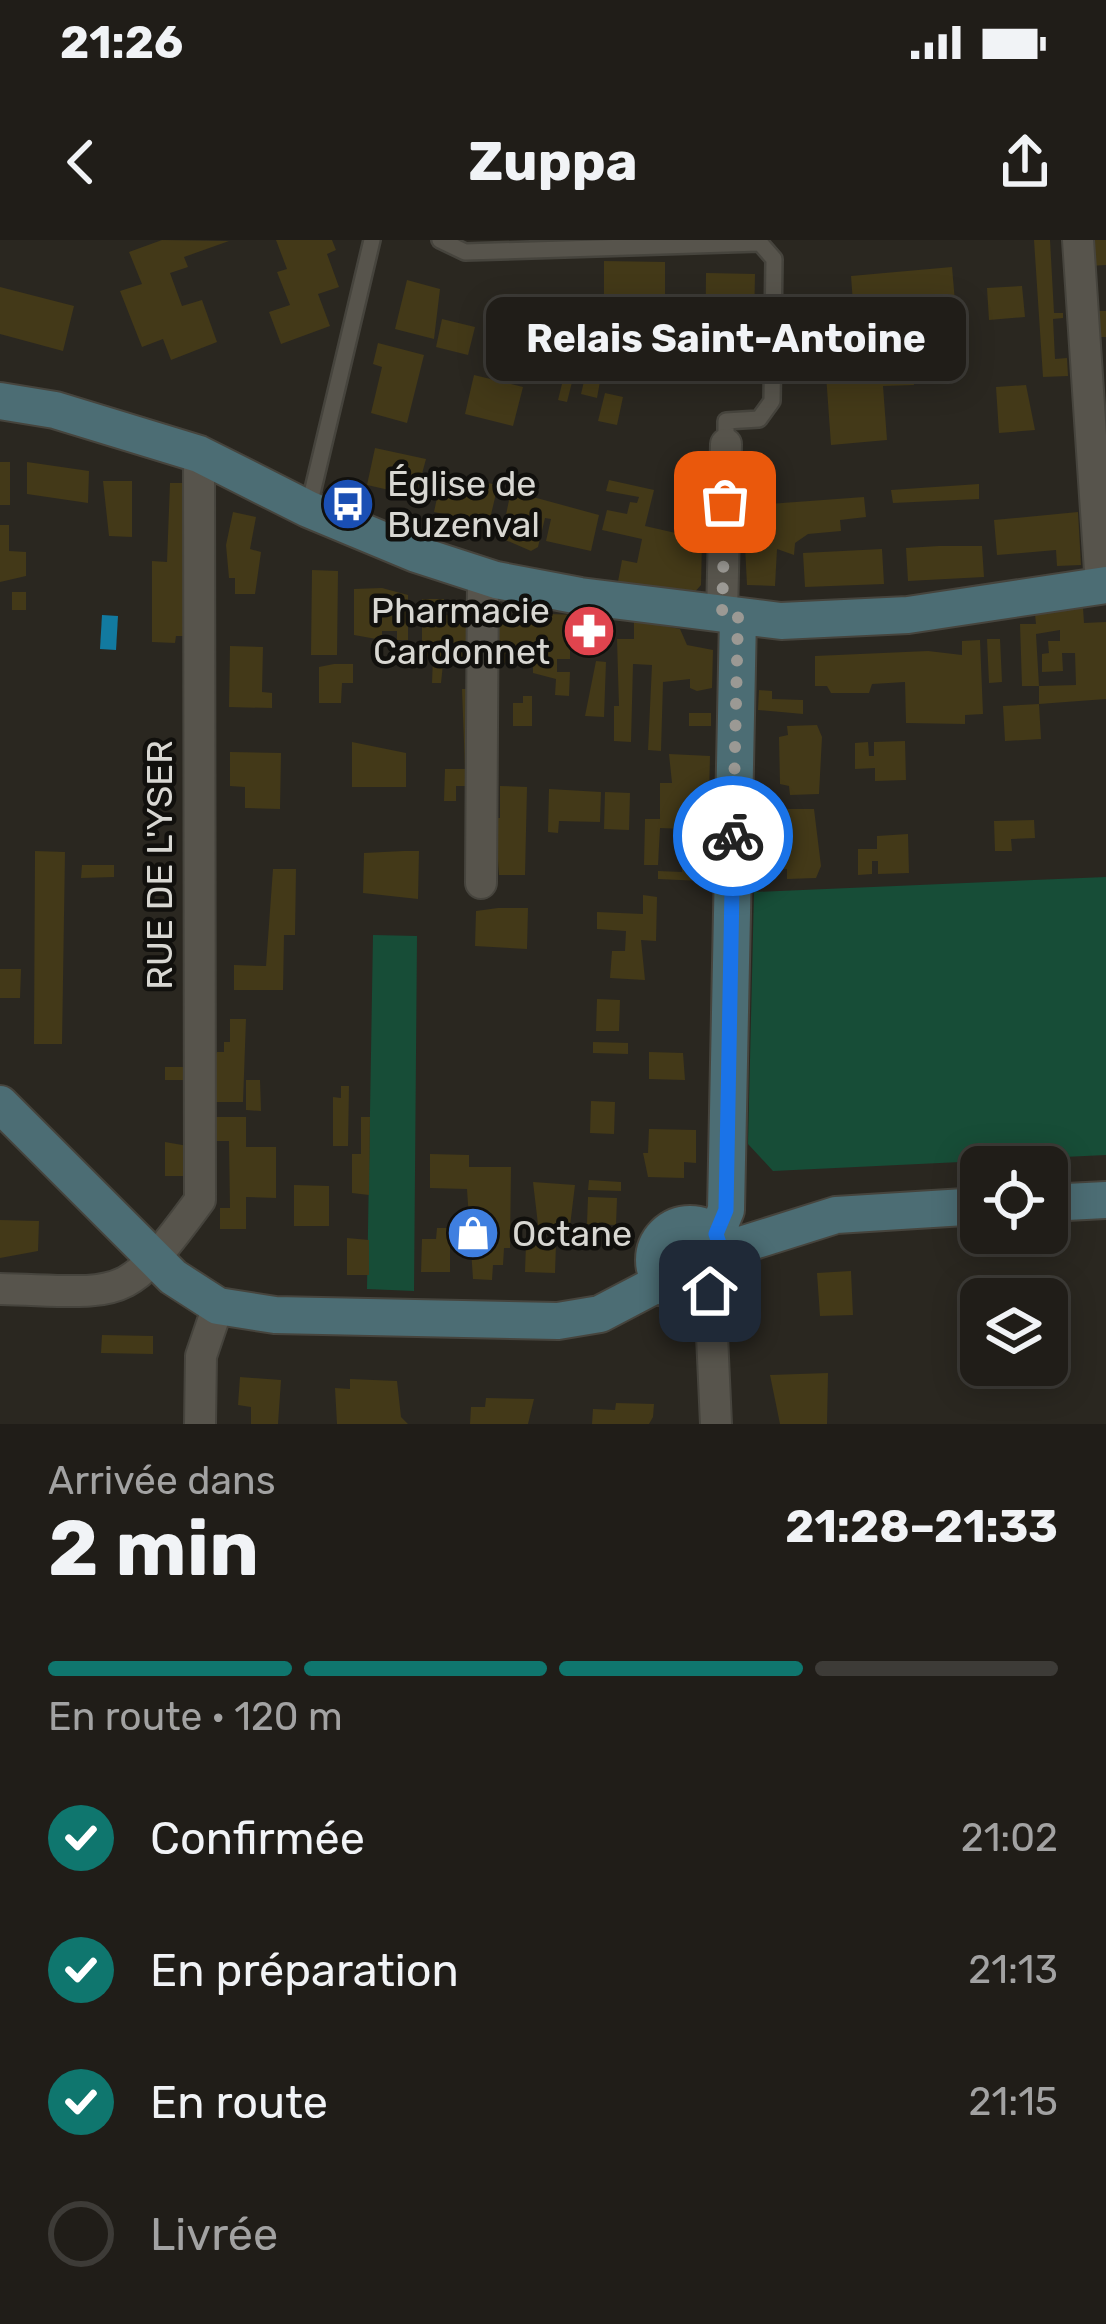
<!DOCTYPE html>
<html lang="fr">
<meta charset="utf-8">
<style>
body{margin:0;font-family:Rubik,sans-serif;background:#282621;color:#f1f3f6;height:100vh;display:flex;flex-direction:column;font-size:45px;white-space:nowrap}
*{box-sizing:border-box;margin:0}
p{font-size:39px;color:#a2a2a2}
.icon{flex:none;width:66px;height:66px;fill:none;stroke:currentColor;stroke-width:2;stroke-linecap:round;stroke-linejoin:round}
.map{position:relative;height:1184px;overflow:hidden}
.details{display:flex;flex-direction:column;background:#201d18;flex:1}
.details>*{flex:none}
.controls{position:absolute;left:960px;top:906px;display:grid;gap:24px}
.controls a{display:grid;place-items:center;width:108px;height:108px;border-radius:18px;background:#201d18;box-shadow:0 6px 30px #0003,0 0 0 3px #3d3b37;font-size:60px}
.pin{position:absolute;display:grid;place-items:center;width:102px;height:102px;color:#fff;margin:-51px;border-radius:24px;box-shadow:0 6px 18px #0006}
.courier{position:absolute;display:grid;place-items:center;width:120px;height:120px;margin:-60px;border:9px solid #1a73e8;border-radius:50%;background:#fff;color:#222;box-shadow:0 3px 15px #0007}
.bubble{position:absolute;height:84px;border-radius:18px;background:#201d18;box-shadow:0 6px 30px #0003,0 0 0 3px #3d3b37;font-size:39px;font-weight:700;line-height:84px;text-align:center}
.overview em{font-style:normal;font-weight:700}
.overview div{display:flex;flex-direction:column-reverse}
.overview{display:flex;align-items:center;justify-content:space-between;height:204px;padding:0 48px}
h1{font-size:78px;font-weight:700;line-height:90px}
.bar{display:grid;grid-template-columns:repeat(4,1fr);gap:18px 12px;align-content:center;height:144px;padding:0 48px}
.bar i{height:15px;border-radius:9px;background:#3d3b37}
.bar .current{background:#0f766e}
.bar p{grid-column:span 4}
ol{padding:0 48px;list-style:none}
li{display:flex;align-items:center;gap:36px;height:132px}
li p{margin-inline-start:auto}
li .icon{padding:12px;border-radius:50%;background:#0f766e;color:#fff;stroke-width:4}
li:last-child{color:#a2a2a2}
li i{width:66px;height:66px;border:6px solid #3d3b37;border-radius:50%}
.status{display:flex;justify-content:space-between;align-items:center;height:84px;padding:0 60px;background:#201d18;direction:ltr}
.status svg{height:33px;fill:currentColor}
header{display:flex;justify-content:space-between;align-items:center;height:156px;padding:0 48px;background:#201d18;font-size:54px;font-weight:700}
.map>svg:first-child{display:block}
</style>
<div class="status"><b>21:26</b><svg viewBox="0 0 49 12"><path d="M0 12V9h3v3zM5 12V6h3v6zM10 12V3h3v9zM15 12V0h3v12zM26 1h20v11H26zM47 4h2v5h-2z"/></svg></div>
<header><svg class="icon" aria-label="back" viewBox="0 0 24 24"><path d="M15 5l-7 7 7 7"/></svg>Zuppa<svg class="icon" aria-label="share" viewBox="0 0 24 24"><path d="M12 15V3M7 8l5-5 5 5M5 13v7h14v-7"/></svg></header>
<div class="map">
<svg width="1106" height="1184" viewBox="0 0 1106 1184">
<rect width="100%" height="100%" fill="#2a2720"/>
<!-- green -->
<path fill="#174d37" d="M1106 637V915L773 931 748 904 754 652Z
M373 695 417 696 414 1051 367 1049Z"/>
<!-- water -->
<path fill="#127aa0" d="M102 375 118 376 116 410 100 409Z"/>
<!-- building -->
<path fill="#433918" d="M162 0 229 1 184 17 188 27 170 33 182 66 202 60 217 102 171 120 163 99 142 107 120 51 142 44 129 12Z
M276 0H332L336 10 327 14 339 47 318 54 330 86 281 104 269 72 290 65 277 32 287 29Z
M1034 0H1050L1054 73H1063V78L1053 79 1055 119 1067 118 1068 136 1043 137Z
M1087 0H1106V25L1089 26Z
M604 21 665 22V61L655 60 643 113 577 85 587 61 606 68 609 60H604Z
M952 27 961 131 913 134 914 145 883 146 887 200 831 205 823 92 855 90 851 36Z
M706 33 755 34 754 84 761 100 754 104 753 139 705 138Z
M407 40 440 49 434 99 395 89Z
M1022 46 1025 77 989 80 987 48Z
M0 47 74 66 63 111 0 94Z
M1092 71H1106V97H1094Z
M442 79 475 87 468 115 436 107Z
M378 103 424 115 407 183 371 173 382 127 373 124Z
M565 132 574 134 567 162 558 160Z
M586 133 601 136 597 158 581 154Z
M474 135 523 147 513 186 465 174Z
M1026 145 1035 190 999 193 996 147Z
M605 153 623 157 617 185 598 181Z
M375 208 426 219 416 256 367 245Z
M0 222H10V265H0Z
M27 222 89 231 88 263 27 254Z
M442 234 498 245 489 283 434 272Z
M609 240 654 250 645 286 702 299 701 345 693 354 617 347 622 320 637 323 642 299 602 290 607 270 627 274 630 262 637 263 639 257 606 251Z
M103 241H132V297L109 296Z
M170 243H187L186 396H176L175 403 152 402V321L167 322Z
M979 244V259L893 263 891 250Z
M511 251 599 275 591 311 546 301 551 279 545 278 538 307 531 311 501 298Z
M864 257 866 277 840 280 841 291 808 294 795 303 794 315 777 309 775 346 747 345 743 266Z
M233 272 256 277 250 309 261 312 255 354H235V338H229L226 305Z
M1078 272 1081 325 1057 326 1056 310 997 315 994 280Z
M0 285H9V311L26 312V336L0 342Z
M939 306H982L984 337 908 341 906 308Z
M882 309 884 344 805 347 803 313Z
M312 330 338 331 337 415H311Z
M382 348 408 355V400H397V391H382V400L354 395V349Z
M12 352H26V370H12Z
M422 359H444L443 375 479 376V418L455 417V424H443L441 443H432L433 417H422Z
M1083 368 1084 383 1106 382V459L1039 464V446L1076 445 1075 413H1062L1063 431 1042 432V414L1049 413 1048 401H1060V390L1036 394 1039 446H1022L1020 384H1036L1035 374Z
M549 374 607 376 606 407 570 406V419H557V432H570L569 456 555 455 556 439 533 433V414H505V423L491 422V382L534 377V384L548 385Z
M634 380 680 389 687 405 713 410 712 448 697 451 690 448V439L663 442 661 511 648 510 652 425 633 424 631 502 614 501V466H619L617 399H634Z
M987 399H1000L1002 442 989 443Z
M980 400 983 474 965 475V484L906 483 905 442 872 444 869 453H831L827 446H815V416L928 411 962 415V401Z
M230 406 263 407 262 452 272 453V468L229 467Z
M596 421 606 422 604 477 585 476Z
M334 424H353V443H342L341 463H319V427Z
M462 449H479L477 546H456V561H444L445 529H465Z
M759 450 772 451V459L803 460V474L758 470Z
M523 456H532V486H513V463H523Z
M1039 464 1041 499 1005 501 1003 466Z
M689 473H711V486H689Z
M817 485 822 497 819 554 790 555 789 546 780 544 779 497 788 495 787 486Z
M905 501 906 540 875 541V528L855 529V503L868 502 869 516H874V502Z
M352 502 406 513V547H352Z
M230 512 281 513 280 569 245 568V547L230 546Z
M669 514 710 516 708 590 660 588 658 625H644L645 579H660V543H672Z
M500 546 527 547 525 635H499L495 578H500Z
M549 549 601 552 600 582 559 581 558 593 548 592Z
M605 552 630 553 629 590 604 589Z
M785 569H814L821 626 816 638 787 639V629L778 628 776 581 785 579Z
M1034 580 1035 598 1011 599 1012 611H995L994 581Z
M908 594 909 633 878 634V621H872V634L858 635V609H877V596Z
M683 604 696 605V622H703L702 641 658 639V631L682 632Z
M35 611 65 612 62 804H34Z
M404 611H419L418 659 363 653 364 613Z
M82 625H114V637L81 638Z
M273 629H296L295 695H284L283 750H234V725L266 726Z
M643 655 657 657 656 701 641 700 645 740 610 738 612 711H625L626 691 597 689V672L643 674Z
M498 668H528L527 709 475 706 476 671Z
M0 729H21L20 758H0Z
M597 759 620 760 619 791H596Z
M230 779H246L243 862H214L213 821 217 812H224V802H230Z
M593 802 628 803V814L593 813Z
M649 812 683 813 685 840 649 839Z
M165 827H188V840H165Z
M246 840H260L261 871 246 870Z
M341 846H349L348 906H333V857L341 858Z
M591 861 615 862 614 894 590 893Z
M213 877H246V907H276V958L246 957V989H220V968H230L229 901H214Z
M361 877H370L369 955 352 953V914H361Z
M649 889 696 890V923L684 922V938L648 937 643 913H648Z
M165 902 188 906V936H165Z
M430 914 469 915V927H511L510 1008H504L503 1025H493L492 1040 473 1039 467 949 430 948Z
M589 940 621 942V951L588 950Z
M533 942 575 945 569 994 539 993Z
M294 945 329 946V986H294Z
M588 957 617 958 616 985 587 984Z
M0 980 39 981 38 1011 0 1018Z
M437 988H450V1032H421L422 999H436Z
M347 998 369 1000V1035H347Z
M526 1003 556 1004 555 1033 525 1032Z
M851 1031 853 1075 820 1076 817 1033Z
M102 1095 153 1096V1114L101 1113Z
M828 1133 827 1184H780L770 1135Z
M240 1137 281 1140 278 1184H251V1167L238 1165Z
M350 1139 397 1141 401 1177 408 1184H337L335 1148 350 1149Z
M486 1158 534 1159 528 1184H470L471 1167H485Z
M616 1163 654 1164 653 1177 649 1184H592L593 1169 615 1170Z"/>
<g fill="none" stroke-linecap="round" stroke-linejoin="round">
<!-- lane casing -->
<g stroke="#46443d" stroke-width="20">
<path id="lane" d="M440 0 465 12 760 3 774 19 772 161 759 179 726 181V204
M309 266 372 0"/>
</g>
<!-- street casing -->
<g stroke="#46443d" stroke-width="34">
<path id="street" d="M1078 0 1101 346
M722 375 726 204
M481 643 483 336
M0 1049C125 1052 123 1065 200 960L199 214
M710 1051 716 1184
M200 1184 201 1116 218 1066"/>
</g>
<!-- secondary casing -->
<g stroke="#46443d" stroke-width="40">
<path id="secondary" d="M0 161 55 170 199 214 308 269 416 314 496 340 580 356 781 381 908 375 1106 345
M0 864 173 1037 218 1066 275 1075 558 1081 600 1074 661 1042
M1047 963 1106 960
M654 1020a36 36 0 1 1 72 0a36 36 0 1 1-72 0Z
M716 994 726 970 738 377
M725 1010 836 975 981 966"/>
</g>
<!-- lane -->
<use href="#lane" stroke="#57544c" stroke-width="15"/>
<!-- street -->
<use href="#street" stroke="#57544c" stroke-width="30"/>
<!-- secondary -->
<use href="#secondary" stroke="#4c6d74" stroke-width="36"/>
</g>
<g fill="none" stroke-linecap="round" stroke-linejoin="round">
<!-- done -->
<path stroke="#9b9994" stroke-width="12" stroke-dasharray="0 21.6" d="M725 262 722 375 738 377 733 596"/>
<!-- route -->
<path stroke="#1a73e8" stroke-width="15" d="M710 1051 726 1025 716 994 726 970 733 596"/>
</g>
<!-- icons -->
<defs>
<g id="bus-disc" transform="scale(2.7)"><circle r="9.5" fill="#1a4fb4" stroke="#11100d"/><path d="M-5-6H5V4H4V6H2V4H-2V6H-4V4H-5ZM-3.5-4V0h7V-4ZM-3.5 1.2v1.5H-2V1.2ZM2 1.2v1.5H3.5V1.2Z" fill="#fff"/></g>
<g id="pharmacy-disc" transform="scale(2.7)"><circle r="9.5" fill="#e0444e" stroke="#11100d"/><path d="M-2-6h4v4h4v4h-4v4h-4v-4h-4v-4h4Z" fill="#fff"/></g>
<g id="shop-disc" transform="scale(2.7)"><circle r="9.5" fill="#3f7fe0" stroke="#11100d"/><path d="M-5-2.5h2.3a2.7 3.5 0 0 1 5.4 0H5L5.5 6h-11ZM-1.5-2.5h3a1.5 2.3 0 0 0-3 0Z" fill="#fff"/></g>
</defs>
<g fill-rule="evenodd">
<use href="#bus-disc" x="348" y="264"/>
<use href="#pharmacy-disc" x="589" y="391"/>
<use href="#shop-disc" x="473" y="993"/>
</g>
<g text-anchor="middle" dominant-baseline="central" stroke-width="9" stroke-linejoin="round" paint-order="stroke">
<!-- poi labels -->
<g font-size="36" fill="#d8d7d2" stroke="#11100d" text-anchor="start">
<text x="387" y="243">Église de<tspan x="387" dy="41">Buzenval</tspan></text>
<text x="550" y="370" text-anchor="end">Pharmacie<tspan x="550" dy="41">Cardonnet</tspan></text>
<text x="512" y="993">Octane</text>
</g>
<!-- street labels -->
<g font-size="36" fill="#d8d7d2" stroke="#11100d">
<text transform="translate(159 625) rotate(-90)">RUE DE L'YSER</text>
</g>
</g>
</svg>
<div class="controls">
<a><svg class="icon" aria-label="locate" viewBox="0 0 24 24"><circle cx="12" cy="12" r="6"/><path d="M12 2v4M12 18v4M2 12h4M18 12h4"/></svg></a>
<a><svg class="icon" aria-label="layers" viewBox="0 0 24 24"><path d="M12 4l9 5-9 5-9-5zM3 14l9 5 9-5"/></svg></a>
</div>
<div class="pin" style="left:725px;top:262px;background:#ea580c"><svg class="icon" aria-label="bag" viewBox="0 0 24 24"><path d="M5 8h14l-1 12H6zM9 8a3 3 0 0 1 6 0"/></svg></div>
<div class="pin" style="left:710px;top:1051px;background:#1f2937"><svg class="icon" aria-label="home" viewBox="0 0 24 24"><path d="M3 11l9-7 9 7M6 9v11h12V9"/></svg></div>
<div class="courier" style="left:733px;top:596px"><svg class="icon" aria-label="bike" viewBox="0 0 24 24"><circle cx="6" cy="16" r="4"/><circle cx="18" cy="16" r="4"/><path d="M6 16l4-8h5l3 8M10 8l3 8H6M13 5h3"/></svg></div>
<div class="bubble" style="left:486px;top:57px;width:480px">Relais Saint-Antoine</div>
</div>
<section class="details">
<div class="overview"><div><h1>2 min</h1><p>Arrivée dans</p></div><em>21:28–21:33</em></div>
<div class="bar"><i class="current"></i><i class="current"></i><i class="current"></i><i></i><p>En route · 120 m</p></div>
<ol>
<li><svg class="icon" aria-label="check" viewBox="0 0 24 24"><path d="M5 12l5 5 9-10"/></svg>Confirmée<p>21:02</p></li>
<li><svg class="icon" aria-label="check" viewBox="0 0 24 24"><path d="M5 12l5 5 9-10"/></svg>En préparation<p>21:13</p></li>
<li><svg class="icon" aria-label="check" viewBox="0 0 24 24"><path d="M5 12l5 5 9-10"/></svg>En route<p>21:15</p></li>
<li><i></i>Livrée</li>
</ol>
</section>
